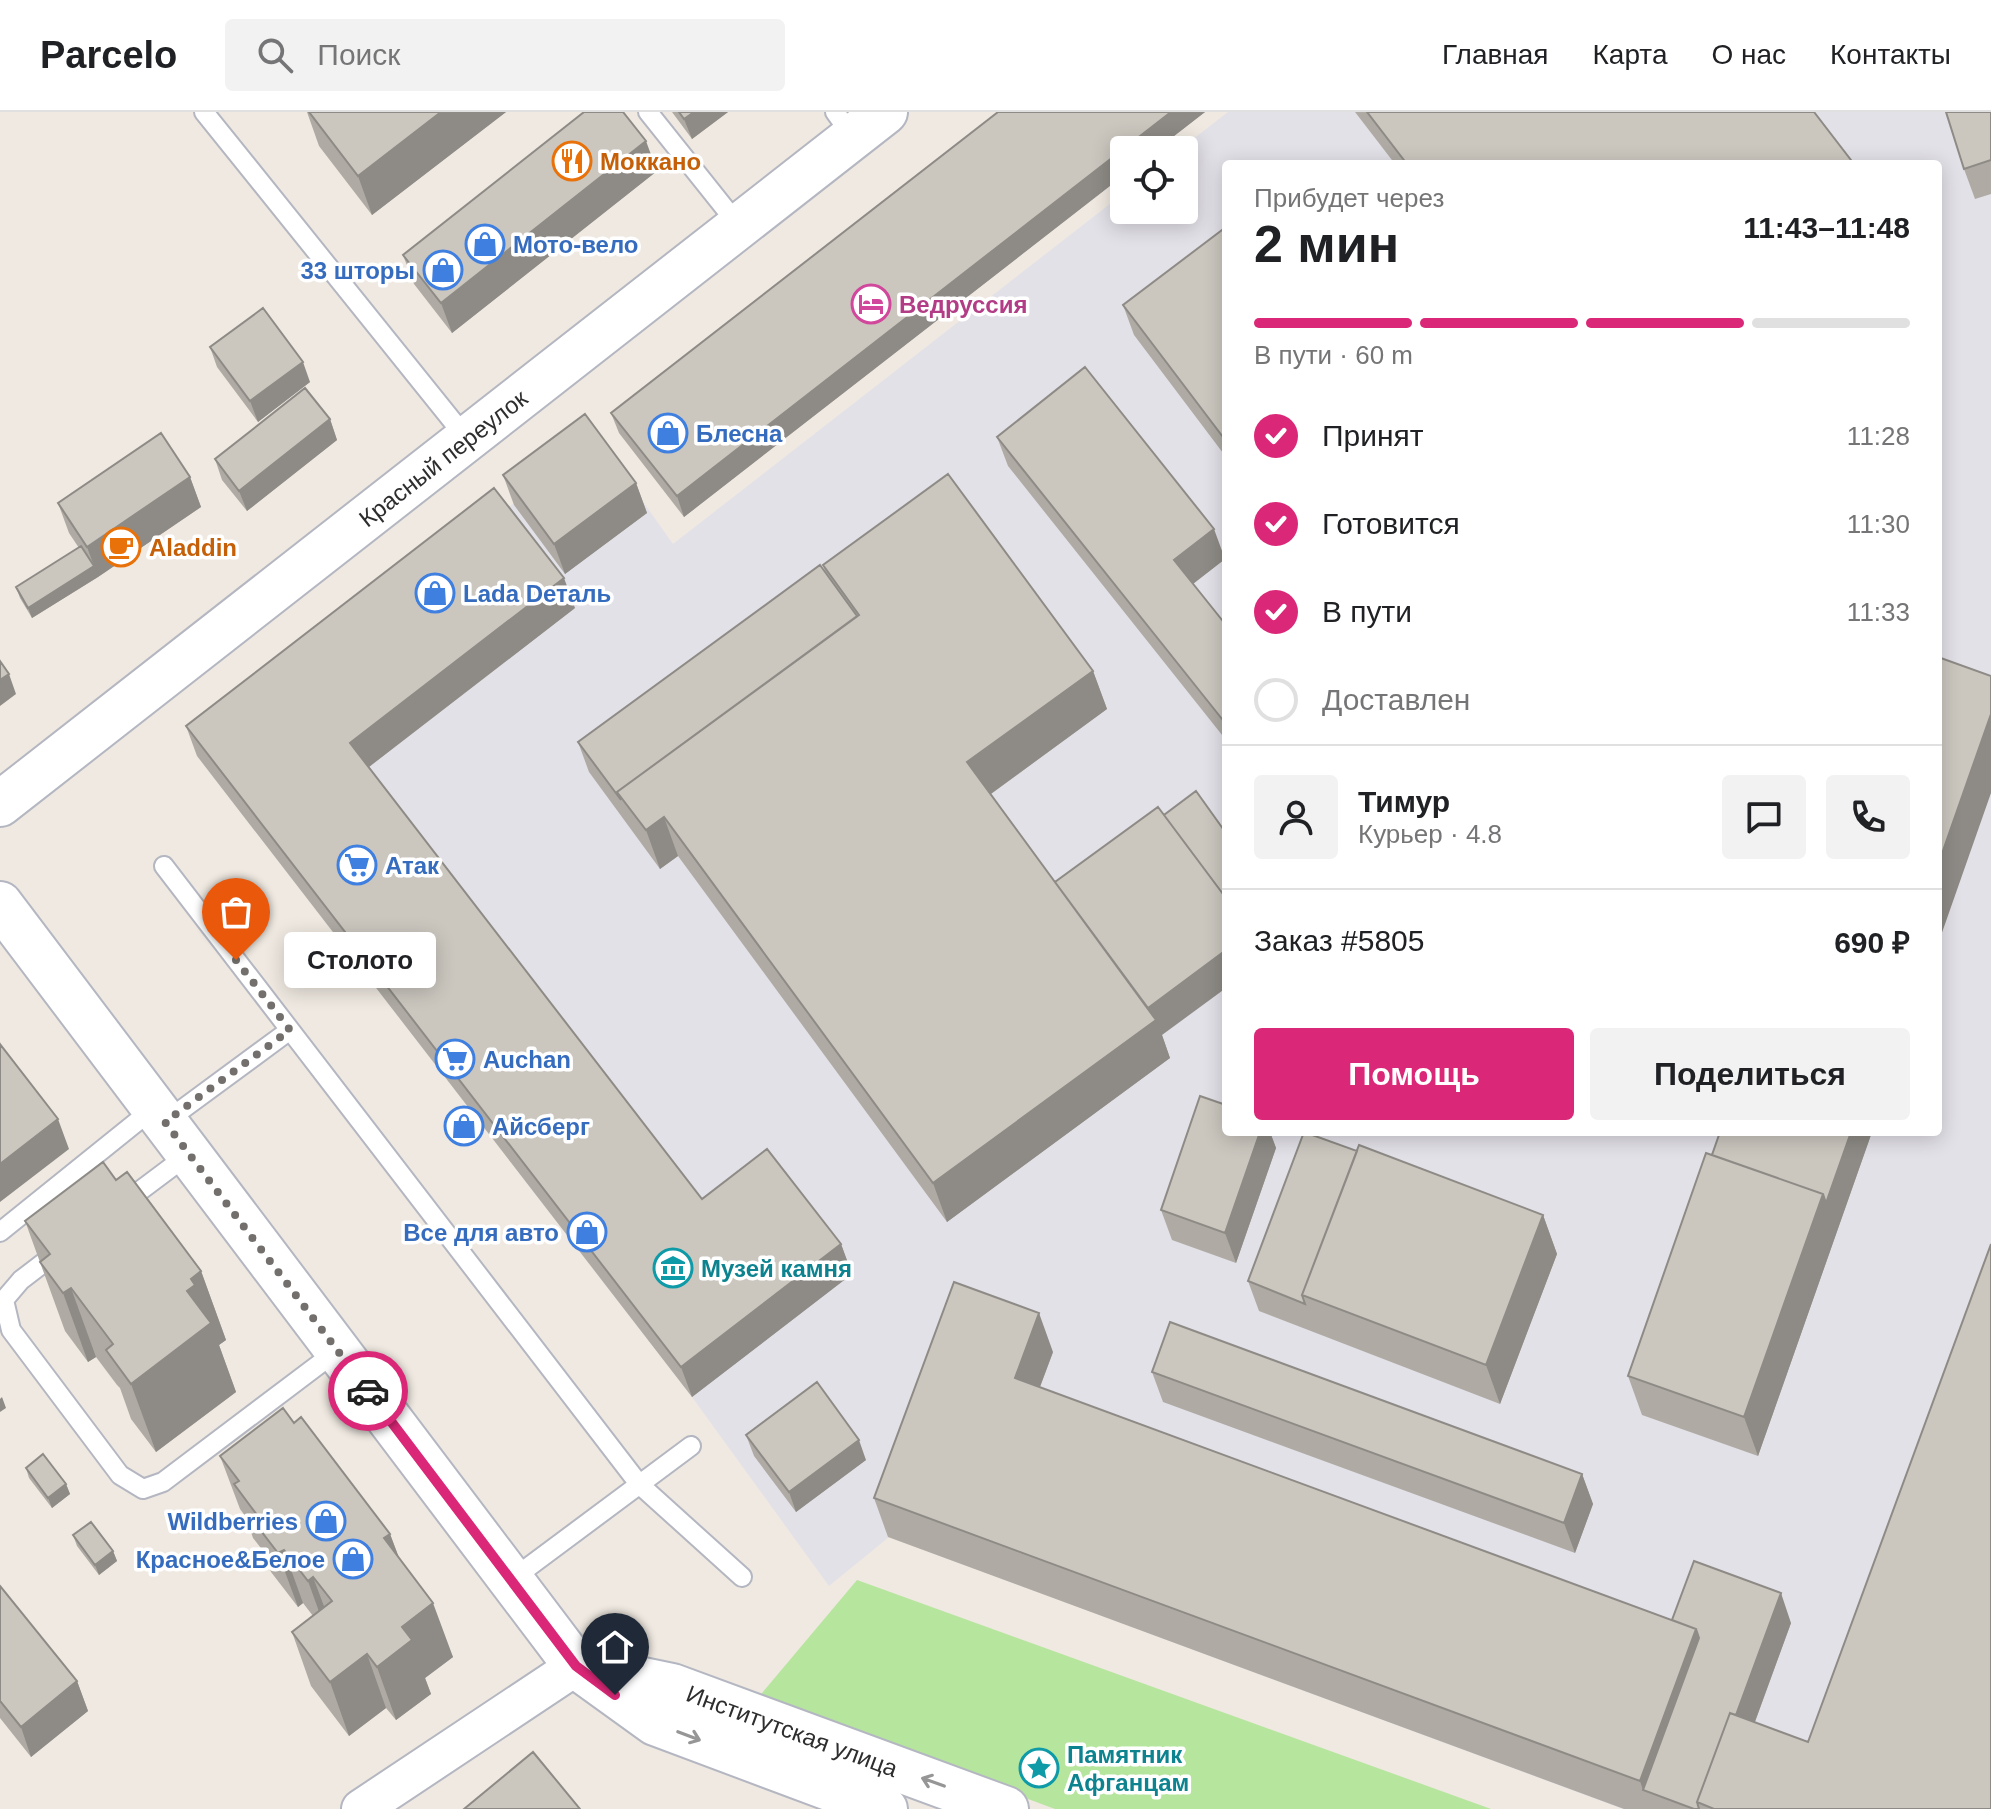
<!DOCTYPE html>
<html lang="ru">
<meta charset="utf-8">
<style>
body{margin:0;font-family:Arial,sans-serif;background:#f2f2f2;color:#202124;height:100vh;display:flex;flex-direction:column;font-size:30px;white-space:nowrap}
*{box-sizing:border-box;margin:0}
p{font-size:26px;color:#757577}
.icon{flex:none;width:44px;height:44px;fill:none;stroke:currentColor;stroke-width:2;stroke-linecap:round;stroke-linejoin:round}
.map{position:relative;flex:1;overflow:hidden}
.side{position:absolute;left:1222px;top:48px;width:720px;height:976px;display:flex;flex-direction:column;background:#fff;border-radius:8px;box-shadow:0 4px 20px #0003}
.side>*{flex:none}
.buttons{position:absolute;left:1110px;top:24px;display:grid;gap:16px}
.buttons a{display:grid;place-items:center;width:88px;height:88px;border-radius:8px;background:#fff;box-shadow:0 4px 20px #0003;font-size:40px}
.pin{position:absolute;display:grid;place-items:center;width:68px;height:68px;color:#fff;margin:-82px -34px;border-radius:50% 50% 50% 0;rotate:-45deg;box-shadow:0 0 8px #0007}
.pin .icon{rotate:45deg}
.courier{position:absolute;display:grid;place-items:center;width:80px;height:80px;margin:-40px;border:6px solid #db2777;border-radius:50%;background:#fff;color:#222;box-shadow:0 2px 10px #0007}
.bubble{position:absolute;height:56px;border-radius:8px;background:#fff;box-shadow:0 4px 20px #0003;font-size:26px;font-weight:700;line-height:56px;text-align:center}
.head em{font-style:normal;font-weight:700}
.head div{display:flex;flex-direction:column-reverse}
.head{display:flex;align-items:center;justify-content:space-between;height:136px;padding:0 32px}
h1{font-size:52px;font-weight:700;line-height:60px}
.bar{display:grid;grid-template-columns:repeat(4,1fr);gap:12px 8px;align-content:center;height:96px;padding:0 32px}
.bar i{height:10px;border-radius:6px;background:#e0e0e0}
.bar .active{background:#db2777}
.bar p{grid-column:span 4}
.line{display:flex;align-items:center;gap:20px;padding:0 32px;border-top:2px solid #e0e0e0}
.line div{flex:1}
.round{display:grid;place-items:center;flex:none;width:84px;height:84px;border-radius:8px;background:#f2f2f2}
ol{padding:0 32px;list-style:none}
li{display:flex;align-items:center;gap:24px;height:88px}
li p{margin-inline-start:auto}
li .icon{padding:8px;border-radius:50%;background:#db2777;color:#fff;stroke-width:4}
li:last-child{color:#757577}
li i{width:44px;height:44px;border:4px solid #e0e0e0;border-radius:50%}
.primary-button{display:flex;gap:16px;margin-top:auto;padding:16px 32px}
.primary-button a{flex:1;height:92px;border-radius:8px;background:#db2777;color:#fff;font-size:32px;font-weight:700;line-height:92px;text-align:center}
.primary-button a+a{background:#f2f2f2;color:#202124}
header{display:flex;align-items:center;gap:48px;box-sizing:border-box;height:112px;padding:0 40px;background:#fff;border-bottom:2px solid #e0e0e0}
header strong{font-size:38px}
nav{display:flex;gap:44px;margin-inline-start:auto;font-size:28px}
.search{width:560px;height:72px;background:#f2f2f2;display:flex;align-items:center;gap:20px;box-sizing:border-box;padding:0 28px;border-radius:8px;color:#757577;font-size:30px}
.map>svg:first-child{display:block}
</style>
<header>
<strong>Parcelo</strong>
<div class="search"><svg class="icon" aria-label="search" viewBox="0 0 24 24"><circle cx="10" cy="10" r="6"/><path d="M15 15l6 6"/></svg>Поиск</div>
<nav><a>Главная</a><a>Карта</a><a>О нас</a><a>Контакты</a></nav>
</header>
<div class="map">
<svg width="1991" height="1697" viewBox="0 0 1991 1697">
<rect width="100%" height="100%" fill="#efe9e1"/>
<!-- industrial -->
<path fill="#e3e1e8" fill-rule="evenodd" d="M1228 0H1991V1697H1623L889 1425 829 1474 692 1285 197 644 597 325 673 432 1124 81V98H1184V38H1179ZM1226 52H1938V1020H1226Z"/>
<!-- green -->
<path fill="#b6e59e" d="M857 1468 1491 1697H1055L757 1587Z"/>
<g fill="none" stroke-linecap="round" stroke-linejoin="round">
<!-- service casing -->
<g stroke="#b4b7c1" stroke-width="22">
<path id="service" d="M204 0 467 327
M648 0 739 114
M835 0 853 25
M164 754 639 1372 742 1465
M165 1010 290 918
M121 1093 189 1042
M0 1120 154 996
M59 1139 21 1168 4 1188 11 1218 120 1363 143 1377 163 1370 338 1238
M511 1468 691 1334"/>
</g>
<!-- minor casing -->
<g stroke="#b4b7c1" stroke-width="42">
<path id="minor" d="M361 1697 576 1554"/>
</g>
<!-- tertiary casing -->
<g stroke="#b4b7c1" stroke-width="48">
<g id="tertiary">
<path d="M0 792 576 1554 655 1611 885 1697"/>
<path id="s1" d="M590 1557 672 1574 1006 1697"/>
</g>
</g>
<!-- secondary casing -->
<g stroke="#b4b7c1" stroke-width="48">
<g id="secondary">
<path id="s2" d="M0 692 885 0"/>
</g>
</g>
<!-- service -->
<use href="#service" stroke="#fff" stroke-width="18"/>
<!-- minor -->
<use href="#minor" stroke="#fff" stroke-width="38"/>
<!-- tertiary -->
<use href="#tertiary" stroke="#fff" stroke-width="44"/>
<!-- secondary -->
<use href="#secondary" stroke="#fff" stroke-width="44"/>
</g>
<!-- wall -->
<path fill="#afaba4" d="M307 0H506L372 103 319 34Z
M672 0H728L692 27Z
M998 0H1205L1156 38H1124V63L684 405 619 321 611 301Z
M1355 0H1814L1854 52H1395Z
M1991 0V82L1975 87 1964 57Z
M657 59 452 221 414 172 403 143Z
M1226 115V345L1134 223 1123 193Z
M210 235 310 270 258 310 217 255Z
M330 307 337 328 247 399 222 368 215 347Z
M997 325 1225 447 1193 472 1226 513V628L1008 354Z
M503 363 636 371 647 401 565 462 514 393Z
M190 365 201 395 98 465 32 506 20 486 16 475 79 436 69 421 58 391Z
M823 453 1093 559 1107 597 991 682 1162 923 1170 946 947 1110 678 744 660 757 589 660 578 630 826 462Z
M575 496 369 655 702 1087 841 1132 852 1162 692 1285 197 644 186 614Z
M1226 1020H1270L1276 1036 1236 1151 1172 1128 1161 1098Z
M1720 1020H1872L1758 1344 1642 1303 1628 1264Z
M1357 1039 1543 1103 1557 1142 1500 1292 1259 1199 1248 1169Z
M116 1068 201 1159 226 1228 219 1233 236 1280 156 1340 131 1307 120 1276 117 1273 96 1245 88 1250 65 1219 25 1109Z
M1053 1240 1040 1275 1672 1508 1791 1511 1755 1610 1991 1697H1624L888 1425 874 1386Z
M1152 1260 1582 1362 1593 1392 1575 1441 1163 1290Z
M294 1311 390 1422 399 1446 453 1545 425 1566 431 1582 396 1608 386 1596 349 1624 311 1574 292 1520 313 1504 303 1491 298 1495 271 1460 264 1440 253 1426 246 1405 240 1397 220 1344Z
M746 1323 866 1348 796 1400 754 1344Z
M26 1356 66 1372 70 1382 52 1396 29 1366Z
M73 1423 113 1439 117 1449 99 1463 77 1434Z
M0 1474 77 1569 88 1599 31 1645 0 1606Z"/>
<!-- shaded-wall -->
<path fill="#8e8b86" d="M441 0H506L372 103 358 64Z
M694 0H728L692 27 684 7Z
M1171 0H1205L1156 38H1124V63L684 405 677 384Z
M646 29 657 59 452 221 441 191Z
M303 250 310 270 258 310 250 289Z
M330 307 337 328 247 399 239 379Z
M190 365 201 395 98 465 32 506 28 496 94 454 87 435Z
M636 371 647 401 565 462 554 432Z
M1214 417 1225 447 1185 478 1174 448Z
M564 466 575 496 361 661 350 631Z
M1093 559 1107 597 981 689 967 650Z
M9 562 16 582 0 594V568Z
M1991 602V681L1938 832V753Z
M664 705 678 744 660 757 646 718Z
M1226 838V876L1162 923 1170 946 947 1110 933 1071 1145 897Z
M58 1007 69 1037 0 1090V1052Z
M1260 1020H1270L1276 1036 1236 1151 1225 1121Z
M1851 1020H1872L1758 1344 1744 1305 1823 1082Z
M1543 1103 1557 1142 1500 1292 1486 1253Z
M841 1132 852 1162 692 1285 681 1255Z
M201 1159 226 1228 219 1233 236 1280 156 1340 131 1272 187 1179 191 1167Z
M71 1176 96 1245 88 1250 63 1181Z
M1039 1201 1053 1240 1029 1304 1015 1266Z
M2 1285 6 1296 0 1300V1287Z
M859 1328 866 1348 796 1400 789 1380Z
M1582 1362 1593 1392 1575 1441 1564 1411Z
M66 1372 70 1382 52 1396 48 1386Z
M390 1422 410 1475 384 1426Z
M284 1438 303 1491 298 1495 278 1441Z
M113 1439 117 1449 99 1463 95 1453Z
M313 1465 333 1518 327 1522 308 1469Z
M1781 1481 1791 1511 1723 1697 1702 1693Z
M433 1491 453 1545 425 1566 431 1582 396 1608 377 1555 402 1515Z
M1696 1517 1710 1556 1643 1678 1640 1669Z
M367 1542 386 1596 349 1624 330 1570Z
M77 1569 88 1599 31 1645 21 1615Z"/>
<!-- building -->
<path fill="#cbc7bf" stroke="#8e8b86" stroke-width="2" d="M309 0H441L358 64Z
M584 0H623L646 29 441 191 403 143Z
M679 0H694L684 7Z
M998 0H1171L677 384 611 301Z
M1367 0H1814L1854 52H1407Z
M1946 0H1991V48L1964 57Z
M1226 115V329L1123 193Z
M263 196 303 250 250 289 210 235Z
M1085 255 1214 417 1174 448 1226 513V612L997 325Z
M305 276 330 307 239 379 215 347Z
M585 302 636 371 554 432 503 363Z
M161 321 190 365 87 435 58 391Z
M948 362 1093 559 967 650 1156 908 933 1071 664 705 646 718 617 680 859 503 823 453Z
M494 376 564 466 350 631 702 1087 767 1037 841 1132 681 1255 186 614Z
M81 434 94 454 28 496 16 475Z
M820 453 857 504 617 680 621 688 578 630Z
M1938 545 1991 564V602L1938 753Z
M0 549 9 562 0 568Z
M1196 679 1226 721V786L1164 703Z
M1158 695 1226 786V838L1148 896 1055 770Z
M0 932 58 1007 0 1052Z
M1200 984 1226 993V1020H1260L1225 1121 1161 1098Z
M1304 1020 1357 1039 1302 1183 1305 1192 1248 1169Z
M1720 1020H1851L1826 1091 1823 1082 1712 1043Z
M1359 1033 1543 1103 1486 1253 1302 1183Z
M1706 1041 1823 1082 1744 1305 1628 1264Z
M103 1050 116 1068 127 1060 201 1159 191 1167 195 1173 187 1179 211 1211 131 1272 106 1238 113 1232 71 1176 63 1181 40 1150 50 1142 25 1109Z
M1991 1132V1697H1714L1697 1690 1730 1601 1808 1630Z
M954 1170 1039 1201 1015 1266 1696 1517 1640 1669 874 1386Z
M1170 1210 1582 1362 1564 1411 1152 1260Z
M817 1270 859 1328 789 1380 746 1323Z
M283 1296 294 1311 301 1305 390 1422 384 1426 433 1491 402 1515 412 1528 377 1555 367 1542 330 1570 292 1520 332 1489 313 1465 308 1469 284 1438 278 1441 251 1406 257 1403 234 1372 239 1369 220 1344Z
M43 1342 66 1372 48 1386 26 1356Z
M91 1410 113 1439 95 1453 73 1423Z
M1694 1449 1781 1481 1736 1603 1730 1601 1697 1690 1699 1697H1694L1643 1678 1699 1526 1696 1517 1672 1508Z
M0 1474 77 1569 21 1615 0 1589Z
M533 1640 580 1697H464Z"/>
<!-- one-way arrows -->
<defs><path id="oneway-shaft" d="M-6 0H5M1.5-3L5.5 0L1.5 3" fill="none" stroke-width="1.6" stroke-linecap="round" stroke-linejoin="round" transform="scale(2)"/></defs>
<g stroke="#969696">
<use href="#oneway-shaft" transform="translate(689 1624) rotate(21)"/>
<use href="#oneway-shaft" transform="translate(933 1670) rotate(-160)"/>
</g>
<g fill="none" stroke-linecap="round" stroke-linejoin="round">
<!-- done -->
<path stroke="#726f6d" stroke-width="8" stroke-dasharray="0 14.4" d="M236 848 290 918 165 1010 368 1279"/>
<!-- route -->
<path stroke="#db2777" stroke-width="10" d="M368 1279 576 1554 615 1583"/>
</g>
<!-- icons -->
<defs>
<g id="restaurant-ring" transform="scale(2)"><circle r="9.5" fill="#fff" stroke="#e8710a" stroke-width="1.5"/><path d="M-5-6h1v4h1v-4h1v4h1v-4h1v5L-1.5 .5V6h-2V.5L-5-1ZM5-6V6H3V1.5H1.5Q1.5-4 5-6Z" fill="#e8710a"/></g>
<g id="shop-ring" transform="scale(2)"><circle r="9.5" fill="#fff" stroke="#3f7fe0" stroke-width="1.5"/><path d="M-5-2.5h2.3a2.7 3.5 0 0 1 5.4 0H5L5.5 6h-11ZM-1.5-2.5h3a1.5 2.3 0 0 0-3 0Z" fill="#3f7fe0"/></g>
<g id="hotel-ring" transform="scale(2)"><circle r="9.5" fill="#fff" stroke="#d1479c" stroke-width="1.5"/><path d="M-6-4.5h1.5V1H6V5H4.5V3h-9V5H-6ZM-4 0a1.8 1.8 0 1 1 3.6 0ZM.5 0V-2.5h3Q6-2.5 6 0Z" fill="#d1479c"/></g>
<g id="cafe-ring" transform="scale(2)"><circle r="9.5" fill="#fff" stroke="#e8710a" stroke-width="1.5"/><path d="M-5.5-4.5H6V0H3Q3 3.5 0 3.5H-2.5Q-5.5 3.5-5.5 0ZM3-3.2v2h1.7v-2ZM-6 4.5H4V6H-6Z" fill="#e8710a"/></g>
<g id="supermarket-ring" transform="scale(2)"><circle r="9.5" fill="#fff" stroke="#3f7fe0" stroke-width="1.5"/><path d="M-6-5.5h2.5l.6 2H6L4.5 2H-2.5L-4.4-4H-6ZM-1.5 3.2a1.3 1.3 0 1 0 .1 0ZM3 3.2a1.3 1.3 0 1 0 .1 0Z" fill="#3f7fe0"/></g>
<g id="museum-ring" transform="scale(2)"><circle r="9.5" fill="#fff" stroke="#0f9aa8" stroke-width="1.5"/><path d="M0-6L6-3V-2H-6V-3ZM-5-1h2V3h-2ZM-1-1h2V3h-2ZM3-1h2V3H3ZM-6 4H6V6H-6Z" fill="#0f9aa8"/></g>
<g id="sight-ring" transform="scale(2)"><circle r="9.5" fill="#fff" stroke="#0f9aa8" stroke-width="1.5"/><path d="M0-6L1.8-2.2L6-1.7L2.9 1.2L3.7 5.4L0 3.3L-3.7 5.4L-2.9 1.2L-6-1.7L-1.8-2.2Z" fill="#0f9aa8"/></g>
</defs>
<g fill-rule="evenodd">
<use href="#restaurant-ring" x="572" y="49"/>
<use href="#shop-ring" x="485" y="132"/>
<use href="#shop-ring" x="443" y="158"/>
<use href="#hotel-ring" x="871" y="192"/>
<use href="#shop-ring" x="668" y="321"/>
<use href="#cafe-ring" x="121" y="435"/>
<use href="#shop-ring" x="435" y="481"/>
<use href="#supermarket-ring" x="357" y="753"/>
<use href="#supermarket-ring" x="455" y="947"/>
<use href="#shop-ring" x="464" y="1014"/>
<use href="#shop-ring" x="587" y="1120"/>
<use href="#museum-ring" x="673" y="1156"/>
<use href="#shop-ring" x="326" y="1409"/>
<use href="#shop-ring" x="353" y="1447"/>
<use href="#sight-ring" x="1039" y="1656"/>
</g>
<g text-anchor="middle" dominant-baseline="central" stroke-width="7" stroke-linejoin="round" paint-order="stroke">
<!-- food labels -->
<g font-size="24" font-weight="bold" fill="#c56008" stroke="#fff" text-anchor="start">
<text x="600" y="49">Моккано</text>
<text x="149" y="435">Aladdin</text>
</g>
<!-- shop labels -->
<g font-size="24" font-weight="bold" fill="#366cbe" stroke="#fff" text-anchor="start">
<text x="513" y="132">Мото-вело</text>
<text x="415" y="158" text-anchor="end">33 шторы</text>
<text x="696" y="321">Блесна</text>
<text x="463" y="481">Lada Dеталь</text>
<text x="385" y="753">Атак</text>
<text x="483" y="947">Auchan</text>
<text x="492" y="1014">Айсберг</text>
<text x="559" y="1120" text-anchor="end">Все для авто</text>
<text x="298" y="1409" text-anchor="end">Wildberries</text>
<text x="325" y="1447" text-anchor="end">Красное&amp;Белое</text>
</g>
<!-- hotel labels -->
<g font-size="24" font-weight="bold" fill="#b23c85" stroke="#fff" text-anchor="start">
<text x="899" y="192">Ведруссия</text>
</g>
<!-- street labels -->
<g font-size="24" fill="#2e2e2e" stroke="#fff">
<text stroke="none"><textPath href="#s2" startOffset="562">Красный переулок</textPath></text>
<text stroke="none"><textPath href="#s1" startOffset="212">Институтская улица</textPath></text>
</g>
<!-- culture labels -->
<g font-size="24" font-weight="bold" fill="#0d838f" stroke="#fff" text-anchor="start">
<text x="701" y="1156">Музей камня</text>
<text x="1067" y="1642">Памятник<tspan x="1067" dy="28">Афганцам</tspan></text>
</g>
</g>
</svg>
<div class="buttons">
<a><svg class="icon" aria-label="locate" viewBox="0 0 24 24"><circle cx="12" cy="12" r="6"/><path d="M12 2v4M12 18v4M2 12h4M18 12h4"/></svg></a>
</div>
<div class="pin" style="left:236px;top:848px;background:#ea580c"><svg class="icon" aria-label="bag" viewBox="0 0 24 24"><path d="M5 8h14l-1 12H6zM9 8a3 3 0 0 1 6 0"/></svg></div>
<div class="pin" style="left:615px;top:1583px;background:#1f2937"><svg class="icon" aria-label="home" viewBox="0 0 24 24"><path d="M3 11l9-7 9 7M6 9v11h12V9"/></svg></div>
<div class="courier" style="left:368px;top:1279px"><svg class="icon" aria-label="car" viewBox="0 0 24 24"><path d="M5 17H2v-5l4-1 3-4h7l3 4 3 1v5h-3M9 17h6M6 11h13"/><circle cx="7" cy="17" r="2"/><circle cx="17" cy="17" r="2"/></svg></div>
<div class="bubble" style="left:284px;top:820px;width:152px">Столото</div>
<section class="side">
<div class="head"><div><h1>2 мин</h1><p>Прибудет через</p></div><em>11:43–11:48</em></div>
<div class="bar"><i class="active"></i><i class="active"></i><i class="active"></i><i></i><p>В пути · 60 m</p></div>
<ol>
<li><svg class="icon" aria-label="check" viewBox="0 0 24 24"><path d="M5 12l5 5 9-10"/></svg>Принят<p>11:28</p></li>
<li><svg class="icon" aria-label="check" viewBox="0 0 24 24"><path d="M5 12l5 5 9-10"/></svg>Готовится<p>11:30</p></li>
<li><svg class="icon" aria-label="check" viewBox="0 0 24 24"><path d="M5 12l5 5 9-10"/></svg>В пути<p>11:33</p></li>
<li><i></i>Доставлен</li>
</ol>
<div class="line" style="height:144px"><a class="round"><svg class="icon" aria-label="person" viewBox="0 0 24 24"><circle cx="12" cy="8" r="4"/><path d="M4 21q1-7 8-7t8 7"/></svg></a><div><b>Тимур</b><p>Курьер · 4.8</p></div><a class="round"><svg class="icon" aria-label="chat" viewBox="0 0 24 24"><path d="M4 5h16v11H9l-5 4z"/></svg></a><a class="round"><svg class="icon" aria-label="phone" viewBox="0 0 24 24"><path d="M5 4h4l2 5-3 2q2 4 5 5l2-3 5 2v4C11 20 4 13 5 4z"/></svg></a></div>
<div class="line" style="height:104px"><div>Заказ #5805</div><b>690 ₽</b></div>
<div class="primary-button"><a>Помощь</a><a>Поделиться</a></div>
</section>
</div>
